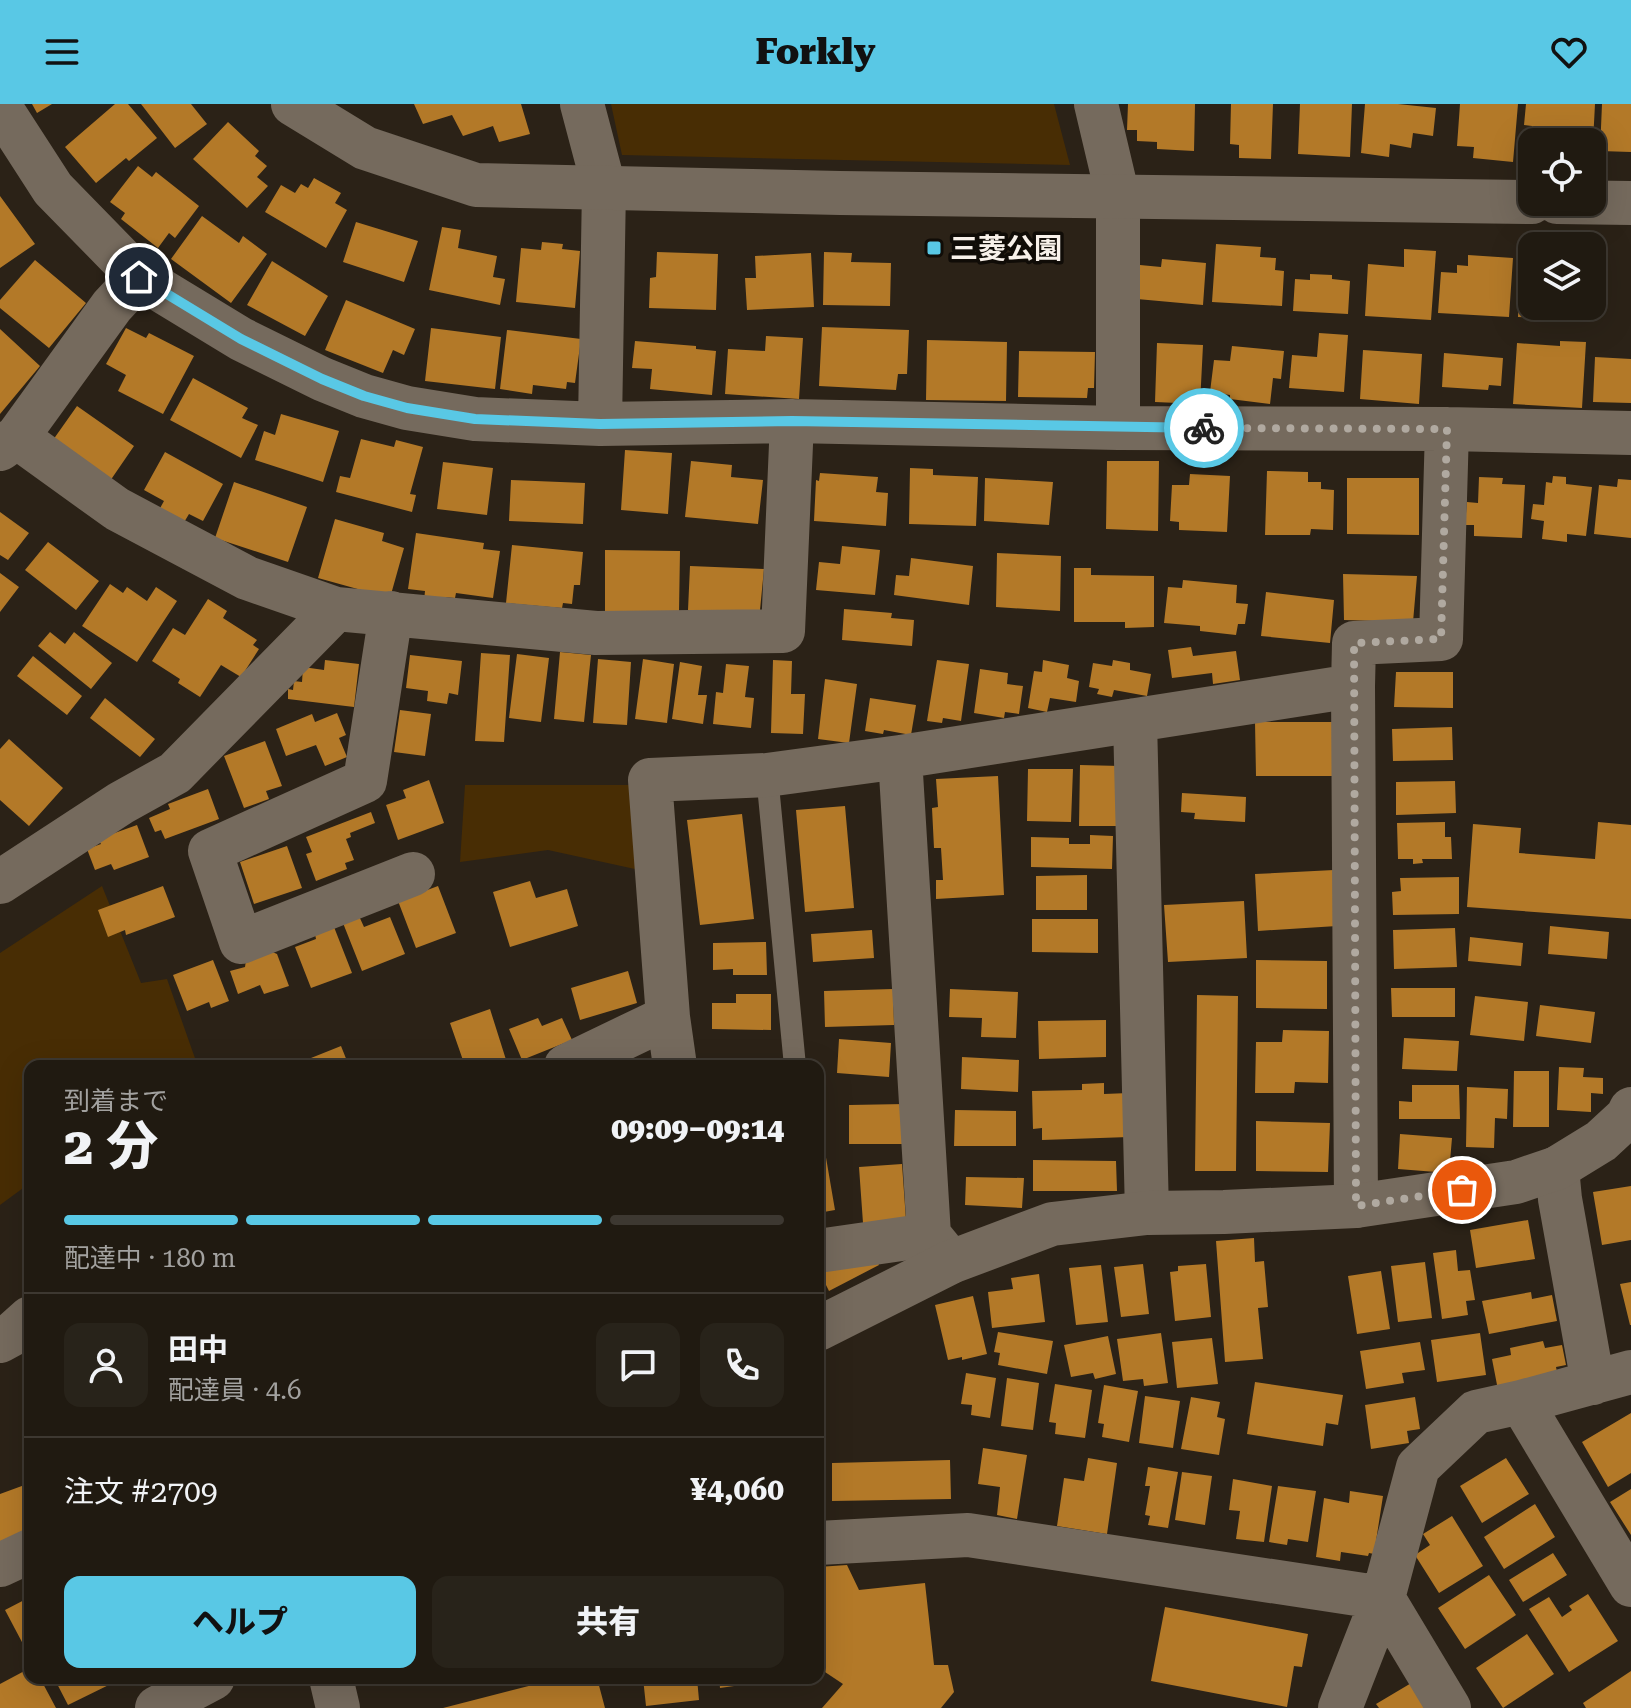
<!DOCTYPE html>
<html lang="ja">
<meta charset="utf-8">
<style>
body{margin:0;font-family:"Roboto Serif","Noto Sans JP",serif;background:#28231a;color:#f1f3f6;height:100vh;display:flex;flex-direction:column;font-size:30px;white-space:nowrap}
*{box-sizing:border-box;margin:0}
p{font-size:26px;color:#a2a19f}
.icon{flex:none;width:44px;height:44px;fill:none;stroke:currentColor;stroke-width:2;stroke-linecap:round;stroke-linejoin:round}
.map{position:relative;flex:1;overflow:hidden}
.drawer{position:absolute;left:24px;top:956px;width:800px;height:624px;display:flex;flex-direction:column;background:#201a11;border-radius:16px;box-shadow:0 8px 32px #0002,0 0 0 2px #3d3831}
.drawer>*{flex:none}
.fabs{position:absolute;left:1518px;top:24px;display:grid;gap:16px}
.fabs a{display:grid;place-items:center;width:88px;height:88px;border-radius:16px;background:#201a11;box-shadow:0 8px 32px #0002,0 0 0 2px #3d3831;font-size:40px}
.pin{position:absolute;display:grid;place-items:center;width:68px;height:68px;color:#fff;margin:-34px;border:4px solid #fff;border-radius:50%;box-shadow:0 2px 8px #0007}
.courier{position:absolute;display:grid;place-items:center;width:80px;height:80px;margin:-40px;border:6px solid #59c8e5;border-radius:50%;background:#fff;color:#222;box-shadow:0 2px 10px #0007}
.summary em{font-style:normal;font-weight:800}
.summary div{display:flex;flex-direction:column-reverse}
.summary{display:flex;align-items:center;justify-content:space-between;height:136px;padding:0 40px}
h1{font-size:52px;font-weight:800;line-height:60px}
.bar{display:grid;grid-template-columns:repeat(4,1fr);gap:12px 8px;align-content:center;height:96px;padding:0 40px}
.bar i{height:10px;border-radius:6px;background:#3d3831}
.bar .current{background:#59c8e5}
.bar p{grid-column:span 4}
.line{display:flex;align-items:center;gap:20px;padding:0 40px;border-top:2px solid #3d3831}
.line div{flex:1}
.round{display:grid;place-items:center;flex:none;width:84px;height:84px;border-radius:16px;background:#28231a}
.button{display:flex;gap:16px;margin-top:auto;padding:16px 40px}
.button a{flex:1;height:92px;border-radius:16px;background:#59c8e5;color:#111;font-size:32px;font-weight:800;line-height:92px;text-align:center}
.button a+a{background:#28231a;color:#f1f3f6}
header{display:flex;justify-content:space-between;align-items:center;height:104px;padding:0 40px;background:#59c8e5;color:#111;font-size:36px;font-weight:800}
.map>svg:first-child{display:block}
</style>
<header><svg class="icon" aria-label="menu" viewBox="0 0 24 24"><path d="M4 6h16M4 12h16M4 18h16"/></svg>Forkly<svg class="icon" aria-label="heart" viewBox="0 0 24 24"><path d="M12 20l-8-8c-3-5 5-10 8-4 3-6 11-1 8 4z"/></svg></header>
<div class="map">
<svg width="1631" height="1604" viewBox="0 0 1631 1604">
<rect width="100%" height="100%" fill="#2b2217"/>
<!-- green -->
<path fill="#482d04" d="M611 0H1054L1070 61 622 51Z
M465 681H629L644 767 548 746 460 758Z
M102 782 141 879 167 875 196 957 182 962H30V1079L0 1101V849Z"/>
<!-- building -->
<path fill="#b37928" d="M32 0H52L37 9Z
M115 0H128L157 34 129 57 126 54 96 79 65 43Z
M141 0H191L207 20 175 44Z
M414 0H521L530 30 499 38 493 22 463 32 452 11 423 20Z
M1128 0H1195L1194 47 1157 45V38L1137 37V26H1127Z
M1231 0H1273L1271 55 1239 54V41L1230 40Z
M1300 0H1352L1350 53 1298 50Z
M1365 0H1398L1436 4 1433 32 1413 29 1411 44 1390 40 1389 53 1361 49Z
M1460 0H1518L1513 58 1473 54 1474 43 1457 42Z
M1526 0H1595L1593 38H1531L1532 22 1524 21Z
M1602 0H1631V48L1600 47Z
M228 18 259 47 255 52 267 62 257 73 268 82 247 104 193 55Z
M138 62 152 73 156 68 199 102 175 134 169 129 158 144 121 115 125 109 110 98Z
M314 74 341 89 335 99 347 106 326 144 265 108 281 81 295 89 301 80 308 84Z
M0 92 35 140 0 164Z
M202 112 239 139 243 132 267 150 231 199 171 155Z
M356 118 418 137 404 178 343 158Z
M442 123 461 126 458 144 497 152 493 173 505 175 500 201 429 186Z
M542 138 563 140 562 145 580 147 575 204 516 198 521 144 541 146Z
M1216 140 1261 143 1260 153 1276 154 1275 166 1284 167 1282 202 1212 198Z
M1404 145 1436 147 1431 216 1365 212 1368 160 1404 163Z
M657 148 718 150 716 206 649 204 650 174 656 173Z
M824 148 852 149 851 158 891 159 890 202 823 201Z
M811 149 814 203 747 206 745 174H756L755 152Z
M1468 151 1513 154 1509 213 1438 209 1441 168 1457 169V161L1468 162Z
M1162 155 1206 159 1203 201 1137 195 1140 161 1161 163Z
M35 156 86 199 49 244 0 204V196Z
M272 157 328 192 305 232 247 201Z
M1520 164H1532V202H1578V214L1518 213Z
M1310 170 1332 171V175L1350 177 1348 210 1293 207 1295 175 1310 176Z
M346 196 415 225 404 251 393 246 383 269 325 246Z
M822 223 909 226 907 270H898L896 286 819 282Z
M126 224 146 234 149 229 194 252 163 310 118 287 126 271 106 260Z
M431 224 501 233 495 285 425 277Z
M0 225 40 262 0 310Z
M507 226 581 235 575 279 567 278 566 285 533 281 532 290 500 285Z
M1319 229 1348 231 1344 288 1289 284 1292 251 1317 253Z
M766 232 803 234 799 295 725 290 728 245 765 247Z
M927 236 1007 238 1006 297 926 296Z
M635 237 696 242V245L716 247 712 291 650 285 652 265 632 264Z
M1560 237 1586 238 1582 304 1513 300 1517 239 1560 242Z
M1157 239 1203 241 1200 300 1155 298Z
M1232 242 1284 247 1281 275 1273 274 1270 300 1230 295V291L1210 288 1214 256 1230 257Z
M1363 246 1422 250 1419 300 1360 295Z
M1019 247 1095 248 1094 284H1088L1087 294 1018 293Z
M1444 249 1503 254 1501 282 1489 281 1488 286 1442 283Z
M1595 253 1631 255V299L1593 298Z
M193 274 248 304 242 314 258 321 241 354 170 316Z
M77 302 134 342 110 377 53 336Z
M281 310 339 327 323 378 255 356 264 327 275 331Z
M361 335 394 343 396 336 423 343 410 390 416 391 412 408 336 388 340 372 350 374Z
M625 346 672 349 668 410 621 406Z
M165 348 223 380 203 417 189 410 183 420 159 406 164 397 144 386Z
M691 357 732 361 731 373 763 376 758 420 685 413Z
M1107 357H1159L1158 427 1106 425Z
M443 358 493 364 487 411 437 405Z
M910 364 933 365V371L978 373 976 422 909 420Z
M1267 367 1308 368V378H1321V385L1334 386 1333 426 1311 425 1310 431H1265Z
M820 369 878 373 876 388 888 389 886 422 814 417 816 376 819 377Z
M1190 370 1230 372 1227 428 1179 426V418L1170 417 1172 381H1189Z
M1553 372 1566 373V380L1592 383 1586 432 1567 430V438L1542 435 1544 417 1531 415 1533 400 1544 401 1546 378 1552 379Z
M1479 373 1503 374 1502 380 1525 381 1522 434 1474 432V421H1465L1467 398 1478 399Z
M985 374 1053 378 1049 421 984 417Z
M1347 374H1419V431L1347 430Z
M1618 375 1631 376V434L1594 430 1599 381 1617 383Z
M511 376 585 379 583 420 509 417Z
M234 378 307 403 288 458 215 434Z
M0 408 29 429 8 456 0 451Z
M335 415 384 429 382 437 404 444 390 494 318 474Z
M416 429 484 439 483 445 500 447 493 494 456 489 455 494 444 493 443 500 424 497 425 487 408 485Z
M48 438 99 477 76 506 25 466Z
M512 441 583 448 580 481H574L572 500 563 499 562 504 506 499Z
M842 442 880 446 875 491 816 486 819 458 840 460Z
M605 446 680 447 679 508H605Z
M997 449 1061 452 1060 507 996 503Z
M911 454 973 462 969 501 894 491 896 471 909 472Z
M690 462 764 465 760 506H688Z
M1074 464H1091V471L1154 472V523L1125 524V518H1074Z
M0 469 19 483 0 508Z
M1343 470 1417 472 1413 518 1344 516Z
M1183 476 1237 481 1236 499 1248 500 1245 520H1238L1236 531 1200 527V522L1164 519 1168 483 1182 484Z
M110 480 123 489 127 483 147 497 156 483 177 497 137 558 82 522Z
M1266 488 1334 496 1330 539 1261 532Z
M208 495 227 507 223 514 257 536 253 541 259 545 241 573 221 561 200 593 178 579 180 575 152 557 173 524 185 531Z
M844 505 892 509 891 514 914 516 912 542 842 536Z
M50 528 65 540 74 528 112 559 91 585 38 542Z
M1191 543 1193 552 1236 547 1240 576 1213 580 1212 569 1172 574 1168 546Z
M560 548 591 551 584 618 554 615Z
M481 549 510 551 504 638 475 637Z
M517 550 549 554 541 618 509 614Z
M410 551 462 557 458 591 449 589 447 600 427 597 428 587 406 584Z
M33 552 82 592 67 611 17 572Z
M598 555 631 558 627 621 593 619Z
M643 555 674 560 667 619 635 615Z
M325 556 359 560 354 603 288 595V585L293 586 294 577 302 578 303 563 324 566Z
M773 556 792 557 791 590H805L803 630 771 629Z
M937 556 969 560 961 617 943 614 942 619 927 617Z
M1043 556 1069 561 1067 574 1079 577 1076 598 1050 594 1047 608 1028 604 1034 567 1042 568Z
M1113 556 1130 559V566L1151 570 1147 592 1114 586 1112 593 1097 590 1099 585 1089 583 1093 559 1112 562Z
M680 558 702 562 698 591H707L703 620 672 615Z
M726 560 749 562 745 593 754 594 751 624 713 620 716 588 723 589Z
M980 565 1008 569 1007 580 1023 582 1019 610 1005 608 1004 614 974 609Z
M1396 568H1453V604L1394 603Z
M825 575 857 580 849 639 818 635Z
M105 594 155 635 140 653 90 614Z
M870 594 916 601 911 631 884 626 883 630 865 627Z
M400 606 431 610 425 652 394 648Z
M337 609 346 631 339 634 347 653 325 662 316 641 286 652 276 625 312 610 315 618Z
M1255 618H1332L1333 672H1256Z
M1452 623 1453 656 1393 657 1392 625Z
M9 635 63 684 29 722 0 696V645Z
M265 637 282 682 266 687 269 695 244 704 224 652Z
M1080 661 1121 662V722H1079Z
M1028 665H1073L1071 718 1027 717Z
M998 672 1004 791 936 795V776H943L941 744H934L932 704 938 703 936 675Z
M429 676 444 719 398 736 386 701 406 694 403 686Z
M1455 677 1456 709 1396 711V678Z
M208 685 219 715 165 735 161 726 155 728 149 714 170 705 168 700Z
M1182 689 1246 693 1245 718 1194 715 1195 709 1181 708Z
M845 702 854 804 805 808 796 706Z
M371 708 375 719 350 729 351 733 346 735 354 756 345 759 347 765 316 777 306 750 312 748 306 733Z
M742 710 754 815 700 821 687 716Z
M1445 718V733H1451L1452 755H1422L1423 759 1413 760V755H1398L1397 719Z
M1598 718 1631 721V815L1467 803 1473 720 1521 724 1519 749 1595 755Z
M137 721 149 753 114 766 111 760 95 766 87 745 101 740 98 735Z
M1090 731 1113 732 1112 765 1031 763V733L1069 734V740H1090Z
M287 742 302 784 254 800 240 758Z
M1334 766 1337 822 1258 827 1255 770Z
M1087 771V806H1036V772Z
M1459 773V810L1393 811 1392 788 1401 787 1400 774Z
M530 777 536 794 567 785 578 822 510 843 493 788Z
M163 782 175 813 126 831 125 826 108 833 98 806Z
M438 782 456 829 416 844 398 797Z
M1244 797 1247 854 1168 858 1164 801Z
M359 812 364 823 390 813 405 850 362 867 343 819Z
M1032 815H1098V849L1032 848Z
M1550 822 1609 828 1607 855 1548 850Z
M334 823 352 869 311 884 295 843 316 835 315 830Z
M1455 824 1457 863 1394 865 1393 826Z
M872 826 874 854 813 858 811 830Z
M1470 833 1523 839 1521 862 1468 857Z
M766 838 767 871H733V865L713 866V839Z
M270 847 277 850 289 882 264 890 260 881 238 890 230 867 245 863 246 856Z
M213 856 229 897 211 904 209 898 187 907 173 871Z
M1256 856 1327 857V905L1256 904Z
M628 867 637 899 580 916 571 884Z
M1391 884H1455V913H1392Z
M893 885 894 921 825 923 824 887Z
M950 885 1018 888 1016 934 981 933 982 914 949 913Z
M736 890H771V926L712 925V899H736Z
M1197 891 1238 892 1236 1067H1195Z
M1475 892 1528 898 1524 937 1470 931Z
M1540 901 1595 908 1591 939 1536 932Z
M490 905 508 962H465L450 919Z
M538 914 542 922 562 914 572 936 522 956 509 925Z
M1106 916V953L1039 955 1038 917Z
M1283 926 1329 927 1328 979 1295 978 1294 989H1255L1256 938H1282Z
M1404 934 1459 937 1457 967 1402 965Z
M839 935 891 939 889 973 837 969Z
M341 942 349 962H291Z
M962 953 1019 956 1018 988 961 985Z
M1559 963 1584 964 1583 973 1603 974V990L1591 989V1008L1557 1006Z
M1514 967H1549V1023H1513Z
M1104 979V990L1129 989V1033L1042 1036V1024L1033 1025 1032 987 1082 986V980Z
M1412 981H1459L1460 1015H1399V997L1412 998Z
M1467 983 1508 985 1507 1015 1495 1014 1494 1044 1466 1043Z
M905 1000 906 1040H849V1001Z
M955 1006 1016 1007V1042H954Z
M1256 1017 1330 1019 1328 1068 1256 1067Z
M1400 1030 1452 1034 1449 1069 1398 1065Z
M823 1036 835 1106 818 1109V1037Z
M1033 1056 1116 1057 1117 1087H1033Z
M902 1060 906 1116 863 1119 859 1063Z
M966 1073 1024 1074 1022 1104 965 1101Z
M1631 1082V1136L1602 1141 1593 1088Z
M1528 1116 1535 1155 1476 1164 1470 1126Z
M1254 1134 1255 1158 1264 1157 1268 1203 1258 1204 1263 1255 1225 1258 1216 1137Z
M1456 1146 1458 1167 1470 1166 1475 1196 1466 1197 1468 1211 1442 1215 1433 1149Z
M873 1149 879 1161 829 1187 818 1165Z
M1425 1158 1432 1214 1398 1218 1391 1162Z
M1143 1160 1149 1210 1121 1213 1114 1163Z
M1206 1160 1211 1213 1175 1217 1170 1168 1178 1167V1162Z
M1101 1161 1108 1218 1076 1221 1069 1164Z
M1381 1167 1390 1225 1357 1230 1348 1172Z
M1039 1170 1045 1218 992 1224 988 1188 1013 1185 1011 1174Z
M1631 1178V1221H1630L1620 1180Z
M1531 1188 1532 1195 1552 1191 1557 1217 1489 1230 1482 1197Z
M973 1192 987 1250 962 1256V1253L948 1256 935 1201Z
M998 1228 1053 1237 1047 1270 998 1261 1000 1249 994 1248Z
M1161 1229 1168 1279 1144 1282 1143 1275 1123 1277 1117 1235Z
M1480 1229 1486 1271 1437 1278 1431 1236Z
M1108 1232 1116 1270 1095 1275 1093 1269 1071 1273 1064 1241Z
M1212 1234 1218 1280 1177 1284 1172 1238Z
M1543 1237 1545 1244 1562 1241 1566 1261 1556 1263 1558 1273 1498 1286 1492 1255 1511 1251 1510 1244Z
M1420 1238 1425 1266 1402 1269 1404 1279 1366 1285 1360 1247Z
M966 1269 996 1274 990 1314 971 1311 972 1301 961 1300Z
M1007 1274 1039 1279 1033 1326 1001 1322Z
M1255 1278 1343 1291 1338 1321 1326 1319 1323 1342 1247 1330Z
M1055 1280 1092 1286 1085 1334 1055 1330 1056 1319 1049 1318Z
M1104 1281 1138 1287 1129 1338 1102 1333 1104 1320 1098 1319Z
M1145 1292 1180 1297 1173 1344 1139 1339Z
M1191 1293 1220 1298 1217 1313 1225 1315 1219 1351 1181 1345Z
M1415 1293 1420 1325 1407 1327 1409 1339 1371 1345 1365 1301Z
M1631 1309V1369L1608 1383 1582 1338Z
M983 1344 1027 1351 1017 1415 997 1411 1000 1383 978 1380Z
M1088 1354 1117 1359 1107 1430 1057 1422 1064 1374 1084 1377Z
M1506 1354 1529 1390 1482 1419 1460 1382Z
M950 1356 951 1395 832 1397V1359Z
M1148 1363 1178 1368 1168 1424 1148 1421 1150 1412 1145 1411 1150 1382H1145Z
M1182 1368 1212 1372 1205 1421 1175 1416Z
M1233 1375 1272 1382 1264 1438 1236 1435 1240 1407 1229 1406Z
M30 1379V1429L0 1440V1390Z
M1278 1382 1316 1387 1308 1438 1288 1435 1287 1441 1269 1438Z
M1631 1385V1431L1610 1398Z
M1350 1387 1383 1392 1374 1450 1369 1449 1368 1452 1341 1448 1340 1457 1316 1453 1324 1394 1349 1399Z
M1535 1400 1555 1433 1504 1465 1484 1433Z
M1452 1412 1483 1462 1439 1489 1415 1451 1430 1441 1423 1430Z
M1553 1449 1567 1471 1523 1498 1509 1476Z
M847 1461 859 1486 925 1479 934 1561H948L954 1588 941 1604H822L843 1580 825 1568 818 1569V1463Z
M1489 1471 1516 1511 1465 1545 1438 1504Z
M1588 1490 1618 1537 1569 1568 1529 1505 1549 1493 1562 1513 1572 1506 1569 1502Z
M30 1493V1536L23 1540 5 1506Z
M1165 1503 1308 1530 1302 1563 1294 1562 1287 1603 1151 1577Z
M1527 1530 1554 1570 1503 1604 1476 1564Z
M30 1564V1574H40L56 1604H0V1580Z
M1631 1567V1604H1586L1583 1599Z
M54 1574H123L68 1601Z
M560 1574H597L605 1604H443Z
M643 1574H697L699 1596 646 1602Z
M719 1574H776V1576L720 1584Z
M1413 1578 1428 1604H1379L1376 1600Z"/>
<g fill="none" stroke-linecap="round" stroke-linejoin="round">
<!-- lane -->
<path stroke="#756a5d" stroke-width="22" d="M767 671 795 962"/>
<!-- street -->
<path stroke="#756a5d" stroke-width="44" d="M582 0 604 83 600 320
M1096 0 1118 93V324
M0 3 53 85 139 173 241 235 322 275 364 292 407 304 475 315 600 320 792 317 1118 324 1447 325 1631 329
M17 333 117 405 247 474 336 505
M0 345 17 333 112 202 139 173
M391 509 365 677 210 747 241 838 413 770
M1353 582 1356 1102
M1135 616 1147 1109
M900 653 929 1131 951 1158
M0 778 121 699 175 669 336 505 596 529 783 527 792 317
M566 962 668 913
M675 962 668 913 650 676 767 671 900 653 1353 582 1354 539 1441 535 1447 325
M1557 1064 1560 1095 1593 1279
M818 1147 929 1131
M0 1237 11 1231 30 1214
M1521 1298 1631 1481
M818 1439 968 1431 1383 1494 1449 1604
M0 1461 30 1447
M331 1574 338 1604
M1340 1604 1383 1494 1418 1363 1476 1308 1521 1298 1631 1268"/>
<!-- secondary -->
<path stroke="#756a5d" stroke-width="44" d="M293 0 365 44 476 81 840 89 1532 98
M1557 98 1631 99
M818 1225 951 1158 1052 1120 1147 1109 1224 1108 1356 1102 1516 1078 1557 1064 1601 1037 1627 1013 1631 1005
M157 1604 213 1574"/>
</g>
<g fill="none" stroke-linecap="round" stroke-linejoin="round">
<!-- done -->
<path stroke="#b0a9a0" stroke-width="8" stroke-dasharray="0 14.4" d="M1204 324 1447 325 1441 535 1354 539 1356 1102 1462 1086"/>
<!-- route -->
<path stroke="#59c8e5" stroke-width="10" d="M139 173 241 235 322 275 364 292 407 304 475 315 600 320 792 317 1204 324"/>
</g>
<!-- markers -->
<rect fill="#59c8e5" stroke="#100c07" stroke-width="3" x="926" y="136" width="16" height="16" rx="4"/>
<g text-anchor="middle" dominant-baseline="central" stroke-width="7" stroke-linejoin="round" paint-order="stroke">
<!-- poi labels -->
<g font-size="28" font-weight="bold" fill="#f8f1ea" stroke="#100c07" text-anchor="start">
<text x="950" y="144">三菱公園</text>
</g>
</g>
</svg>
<div class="fabs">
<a><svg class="icon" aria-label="locate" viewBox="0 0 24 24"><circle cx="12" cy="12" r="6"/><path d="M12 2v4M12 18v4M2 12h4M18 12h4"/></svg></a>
<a><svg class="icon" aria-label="layers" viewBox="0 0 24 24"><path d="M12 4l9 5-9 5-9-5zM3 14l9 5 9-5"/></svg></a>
</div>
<div class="pin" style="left:1462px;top:1086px;background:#ea580c"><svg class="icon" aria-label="bag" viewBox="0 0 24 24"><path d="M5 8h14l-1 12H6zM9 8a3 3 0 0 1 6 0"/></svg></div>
<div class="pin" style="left:139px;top:173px;background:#1f2937"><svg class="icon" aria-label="home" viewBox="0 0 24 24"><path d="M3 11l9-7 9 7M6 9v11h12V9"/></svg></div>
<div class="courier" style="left:1204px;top:324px"><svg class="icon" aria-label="bike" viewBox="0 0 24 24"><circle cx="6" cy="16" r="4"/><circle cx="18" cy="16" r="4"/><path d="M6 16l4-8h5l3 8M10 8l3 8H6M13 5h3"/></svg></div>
<section class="drawer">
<div class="summary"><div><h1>2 分</h1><p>到着まで</p></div><em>09:09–09:14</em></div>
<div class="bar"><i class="current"></i><i class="current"></i><i class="current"></i><i></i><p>配達中 · 180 m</p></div>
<div class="line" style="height:144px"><a class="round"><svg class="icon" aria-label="person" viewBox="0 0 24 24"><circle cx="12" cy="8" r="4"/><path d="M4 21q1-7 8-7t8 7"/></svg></a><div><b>田中</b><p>配達員 · 4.6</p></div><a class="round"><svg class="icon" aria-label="chat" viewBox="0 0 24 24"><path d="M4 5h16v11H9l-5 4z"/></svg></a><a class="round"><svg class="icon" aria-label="phone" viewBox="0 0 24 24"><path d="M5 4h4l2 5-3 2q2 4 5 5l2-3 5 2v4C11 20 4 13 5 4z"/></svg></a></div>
<div class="line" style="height:104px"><div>注文 #2709</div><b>¥4,060</b></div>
<div class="button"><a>ヘルプ</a><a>共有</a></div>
</section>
</div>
